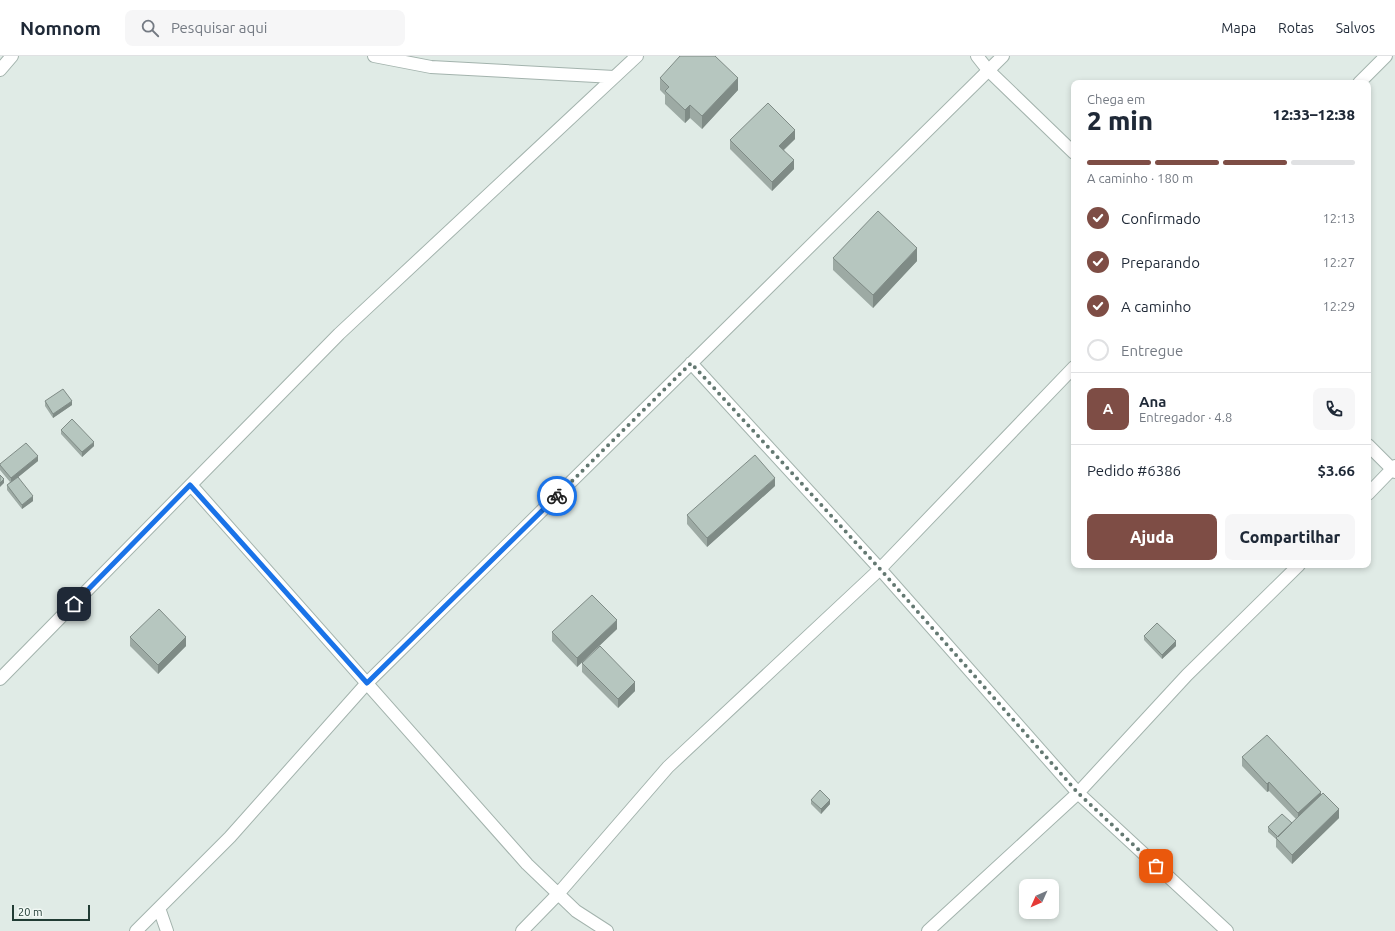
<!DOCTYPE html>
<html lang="pt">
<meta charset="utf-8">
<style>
body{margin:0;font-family:Ubuntu,sans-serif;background:#f6f6f7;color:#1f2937;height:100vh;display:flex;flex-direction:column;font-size:15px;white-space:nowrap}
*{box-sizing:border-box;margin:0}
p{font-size:13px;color:#747a83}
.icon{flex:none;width:22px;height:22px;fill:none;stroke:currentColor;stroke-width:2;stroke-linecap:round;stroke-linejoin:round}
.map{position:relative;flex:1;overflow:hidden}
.details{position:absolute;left:1071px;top:24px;width:300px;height:488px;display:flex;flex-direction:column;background:#fff;border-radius:8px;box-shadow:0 2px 6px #0003}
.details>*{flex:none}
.needle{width:26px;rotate:225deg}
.buttons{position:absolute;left:1019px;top:823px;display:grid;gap:8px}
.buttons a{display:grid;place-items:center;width:40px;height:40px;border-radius:8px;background:#fff;box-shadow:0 2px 6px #0003;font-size:20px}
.scale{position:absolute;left:12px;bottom:10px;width:78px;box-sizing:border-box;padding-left:4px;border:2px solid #213c34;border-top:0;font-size:11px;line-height:14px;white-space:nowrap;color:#213c34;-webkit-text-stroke:3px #f1f8f4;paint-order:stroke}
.pin{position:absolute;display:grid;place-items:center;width:34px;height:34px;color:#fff;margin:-17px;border-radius:8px;box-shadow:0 2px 6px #0006}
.courier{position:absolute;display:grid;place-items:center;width:40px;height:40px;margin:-20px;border:3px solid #1a73e8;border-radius:50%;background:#fff;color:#222;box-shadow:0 1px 5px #0007}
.head em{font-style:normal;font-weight:800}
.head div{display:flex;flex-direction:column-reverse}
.head{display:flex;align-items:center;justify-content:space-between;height:68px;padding:0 16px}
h1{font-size:26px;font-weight:800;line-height:30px}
.bar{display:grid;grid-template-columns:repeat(4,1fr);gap:6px 4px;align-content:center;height:48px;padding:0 16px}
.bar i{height:5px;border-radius:3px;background:#e0e1e3}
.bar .active{background:#7e4d45}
.bar p{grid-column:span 4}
.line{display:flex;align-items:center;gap:10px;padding:0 16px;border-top:1px solid #e0e1e3}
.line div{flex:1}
.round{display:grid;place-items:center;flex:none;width:42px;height:42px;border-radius:8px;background:#f6f6f7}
ol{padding:0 16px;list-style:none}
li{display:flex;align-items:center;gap:12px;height:44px}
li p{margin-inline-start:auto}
li .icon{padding:4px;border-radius:50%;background:#7e4d45;color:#fff;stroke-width:4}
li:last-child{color:#747a83}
li i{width:22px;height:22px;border:2px solid #e0e1e3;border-radius:50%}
.primary-button{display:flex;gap:8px;margin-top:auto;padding:8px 16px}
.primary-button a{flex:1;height:46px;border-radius:8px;background:#7e4d45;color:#fff;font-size:16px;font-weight:800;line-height:46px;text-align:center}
.primary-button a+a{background:#f6f6f7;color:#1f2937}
header{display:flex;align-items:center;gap:24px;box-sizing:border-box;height:56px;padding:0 20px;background:#fff;border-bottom:1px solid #e0e1e3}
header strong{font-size:19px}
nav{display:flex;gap:22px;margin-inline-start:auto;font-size:14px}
.search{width:280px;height:36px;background:#f6f6f7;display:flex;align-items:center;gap:10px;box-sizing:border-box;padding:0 14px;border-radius:8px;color:#747a83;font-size:15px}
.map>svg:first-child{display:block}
</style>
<header>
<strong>Nomnom</strong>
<div class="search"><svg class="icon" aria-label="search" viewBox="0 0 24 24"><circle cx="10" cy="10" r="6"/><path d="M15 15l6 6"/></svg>Pesquisar aqui</div>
<nav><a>Mapa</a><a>Rotas</a><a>Salvos</a></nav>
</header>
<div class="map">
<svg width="1395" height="875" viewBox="0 0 1395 875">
<rect width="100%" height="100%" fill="#e0ebe6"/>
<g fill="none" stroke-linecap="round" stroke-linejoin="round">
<!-- minor casing -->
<g stroke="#a3b3ad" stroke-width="14">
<path id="minor" d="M374 0 431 11 614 21
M977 0 988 14 1074 97
M0 14 12 0
M1359 27 1386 0
M691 307 880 513 1078 737 1227 875
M1368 389 1395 416
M191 429 527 808 576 855 607 875
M1368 438 1395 410
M0 623 339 278 637 0
M159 852 167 875
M136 875 230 781 367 627 1003 0
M522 875 558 838 668 711 880 513 1074 311
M928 875 1078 737 1187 619 1299 509"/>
</g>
<!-- minor -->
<use href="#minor" stroke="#fff" stroke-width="12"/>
</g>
<!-- wall -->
<path fill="#9daaa4" d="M660 22 738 34 702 73 690 62 685 67 665 48V39L660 34Z
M795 83 784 94 794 113 772 135 730 93V84Z
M833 202 917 205 873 252 833 214Z
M45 345 72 349 53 362 45 350Z
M61 374 94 390 82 401 61 378Z
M38 405 18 421 33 445 22 453 7 434V429L10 426 0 414V408Z
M775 430 707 491 687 468V459Z
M617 573 577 611 552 585V576Z
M1144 580 1176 590 1162 603 1144 584Z
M130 581 186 590 158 618 130 590Z
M582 607 635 635 618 652 582 616Z
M1242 701 1321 739 1339 762 1292 808 1276 791V783L1268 776V771L1292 767 1296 763 1269 735 1267 736 1242 710Z
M811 744 830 748 821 758 811 748Z"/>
<!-- shaded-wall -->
<path fill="#7f8b86" d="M738 22V34L702 73V60Z
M690 49V62L685 67V54Z
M795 74V83L779 98V90Z
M794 104V113L772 135V126Z
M917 192V205L873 252V239Z
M72 345V349L53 362V358Z
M94 386V390L82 401V396Z
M38 400V405L11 427V422Z
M775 422V430L707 491V482Z
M4 423V427L0 431V427Z
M33 440V445L22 453V449Z
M617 564V573L577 611V602Z
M186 581V590L158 618V609Z
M1176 585V590L1162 603V599Z
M635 626V635L618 652V643Z
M1269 726V735L1267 736V728Z
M1321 736V745L1298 765V757Z
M830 744V748L821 758V753Z
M1339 753V762L1292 808V799Z"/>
<!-- building -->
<path fill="#b6c6bf" stroke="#7f8b86" d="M680 0H715L738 22 702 60 690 49 685 54 665 35 669 31 660 22Z
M768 47 795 74 779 90 794 104 772 126 730 84Z
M878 155 917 192 873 239 833 202Z
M63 333 72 345 53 358 45 345Z
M72 363 94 386 82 396 61 374Z
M26 387 38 400 11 422 0 409V408Z
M755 399 775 422 707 482 687 459Z
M0 419 4 423 0 427Z
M18 421 33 440 22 449 7 429Z
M592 539 617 564 577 602 552 576Z
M159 553 186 581 158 609 130 581Z
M1157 567 1176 585 1162 599 1144 580Z
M600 590 635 626 618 643 582 607Z
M1267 679 1321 736 1298 757 1269 726 1267 728 1242 701Z
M820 734 830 744 821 753 811 744Z
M1323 737 1339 753 1292 799 1276 782Z
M1282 758 1292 767 1278 781 1268 771Z"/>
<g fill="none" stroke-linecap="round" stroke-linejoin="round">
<!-- done -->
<path stroke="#647972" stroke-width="4" stroke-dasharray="0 7.2" d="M557 440 691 307 880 513 1078 737 1156 810"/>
<!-- route -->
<path stroke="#1a73e8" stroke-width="5" d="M74 548 190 429 367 627 557 440"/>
</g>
</svg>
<div class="buttons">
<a><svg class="needle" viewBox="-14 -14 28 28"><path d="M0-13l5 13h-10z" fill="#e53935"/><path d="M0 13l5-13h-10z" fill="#747a83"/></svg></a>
</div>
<div class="scale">20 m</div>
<div class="pin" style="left:1156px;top:810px;background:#ea580c"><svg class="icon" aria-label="bag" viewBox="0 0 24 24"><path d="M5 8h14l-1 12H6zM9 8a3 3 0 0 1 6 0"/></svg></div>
<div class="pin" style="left:74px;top:548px;background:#1f2937"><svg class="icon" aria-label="home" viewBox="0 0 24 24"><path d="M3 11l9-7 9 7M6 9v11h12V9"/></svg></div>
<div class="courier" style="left:557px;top:440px"><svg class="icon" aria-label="bike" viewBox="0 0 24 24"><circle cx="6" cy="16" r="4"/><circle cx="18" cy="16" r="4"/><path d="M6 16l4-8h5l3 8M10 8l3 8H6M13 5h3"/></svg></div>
<section class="details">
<div class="head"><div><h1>2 min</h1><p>Chega em</p></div><em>12:33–12:38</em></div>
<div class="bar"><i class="active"></i><i class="active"></i><i class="active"></i><i></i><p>A caminho · 180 m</p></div>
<ol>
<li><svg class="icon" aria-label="check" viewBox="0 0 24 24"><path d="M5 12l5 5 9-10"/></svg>Confirmado<p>12:13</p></li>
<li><svg class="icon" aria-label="check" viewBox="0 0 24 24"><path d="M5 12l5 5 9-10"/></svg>Preparando<p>12:27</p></li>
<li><svg class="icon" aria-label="check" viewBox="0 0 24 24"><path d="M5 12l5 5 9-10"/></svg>A caminho<p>12:29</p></li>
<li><i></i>Entregue</li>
</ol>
<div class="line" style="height:72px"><b class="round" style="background:#7e4d45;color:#fff">A</b><div><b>Ana</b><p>Entregador · 4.8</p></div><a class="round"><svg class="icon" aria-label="phone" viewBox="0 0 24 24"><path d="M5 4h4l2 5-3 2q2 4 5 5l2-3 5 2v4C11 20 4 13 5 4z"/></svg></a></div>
<div class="line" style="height:52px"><div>Pedido #6386</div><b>$3.66</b></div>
<div class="primary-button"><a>Ajuda</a><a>Compartilhar</a></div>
</section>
</div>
